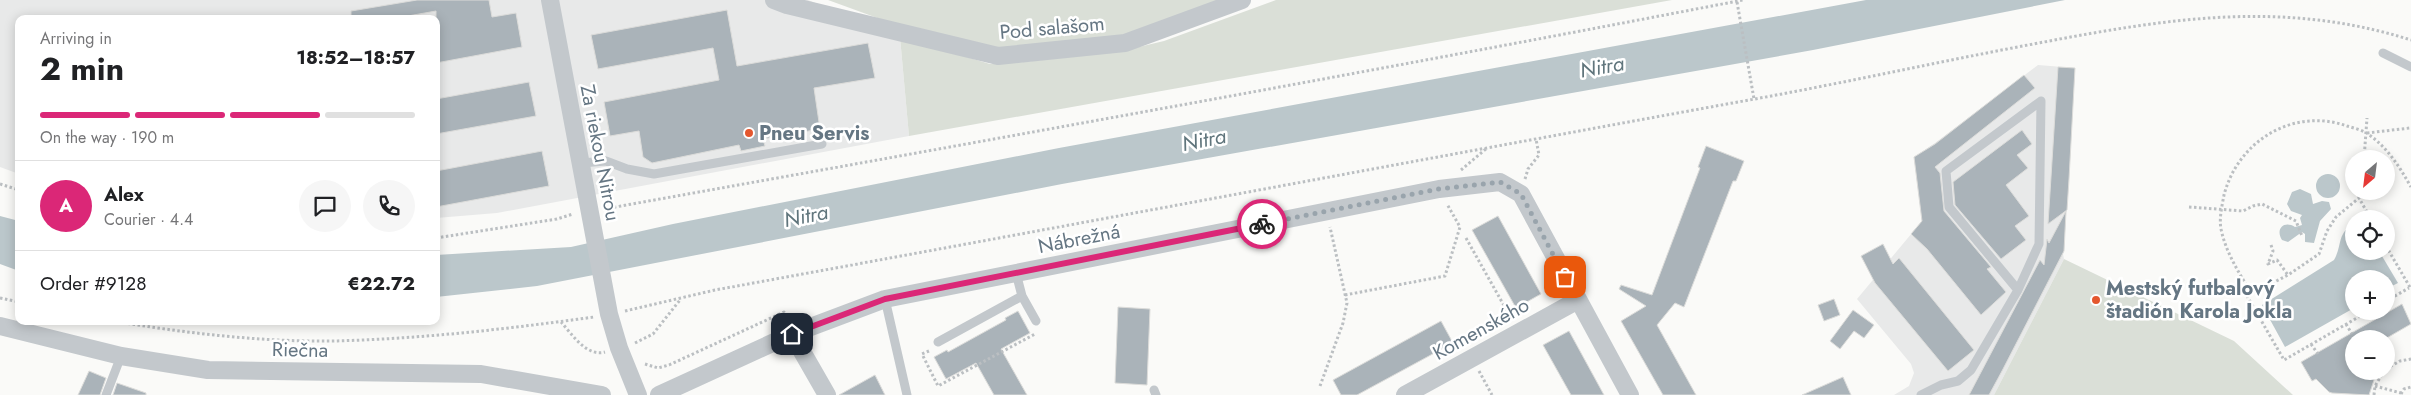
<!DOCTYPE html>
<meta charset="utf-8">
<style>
body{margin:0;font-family:Jost,sans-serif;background:#f6f6f6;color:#202124;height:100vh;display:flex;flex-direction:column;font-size:19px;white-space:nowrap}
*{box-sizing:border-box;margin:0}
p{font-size:16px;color:#757577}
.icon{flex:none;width:28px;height:28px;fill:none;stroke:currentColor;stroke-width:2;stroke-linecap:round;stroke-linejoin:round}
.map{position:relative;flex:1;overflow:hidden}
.panel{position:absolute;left:15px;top:15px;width:425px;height:310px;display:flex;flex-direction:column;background:#fff;border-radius:10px;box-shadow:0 2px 12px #0003}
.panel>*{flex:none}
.needle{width:32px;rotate:208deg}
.tools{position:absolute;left:2345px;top:150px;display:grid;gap:10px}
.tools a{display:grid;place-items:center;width:50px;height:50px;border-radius:50%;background:#fff;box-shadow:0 2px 12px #0003;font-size:25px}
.pin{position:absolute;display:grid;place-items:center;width:42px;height:42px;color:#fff;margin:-21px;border-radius:10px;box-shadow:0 2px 8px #0006}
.courier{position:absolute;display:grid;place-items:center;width:50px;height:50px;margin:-25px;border:4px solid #db2777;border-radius:50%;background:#fff;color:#222;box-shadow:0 1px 6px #0007}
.headline em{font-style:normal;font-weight:700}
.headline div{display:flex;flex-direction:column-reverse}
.headline{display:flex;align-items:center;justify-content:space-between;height:85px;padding:0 25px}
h1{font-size:32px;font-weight:700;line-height:38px}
.bar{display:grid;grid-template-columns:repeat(4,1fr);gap:8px 5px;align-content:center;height:60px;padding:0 25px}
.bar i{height:6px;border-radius:4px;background:#e0e0e0}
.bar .current{background:#db2777}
.bar p{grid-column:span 4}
.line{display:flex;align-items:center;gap:12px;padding:0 25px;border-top:1px solid #e0e0e0}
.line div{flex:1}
.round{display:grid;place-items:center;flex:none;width:52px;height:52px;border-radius:26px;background:#f6f6f6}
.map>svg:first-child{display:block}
</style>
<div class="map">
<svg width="2411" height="395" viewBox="0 0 2411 395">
<rect width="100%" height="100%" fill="#fafaf8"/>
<!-- built -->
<path fill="#e8e9e9" d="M0 0H808L900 37 909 136 497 213 436 218V19H19V174L0 167Z
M2038 65 2075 68 2064 250 2063 254 2064 259 1994 395H1894L1909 386 1914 373 1911 364 1857 299 1922 221 1914 157 1935 143Z"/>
<!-- green -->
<path fill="#dadfd7" d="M828 0H1220L1137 34 998 50 902 27Z
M1276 0H1672L909 136 900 37 990 64 1024 62 1122 51 1164 41Z
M2064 259 2234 341 2293 395H1994Z"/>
<!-- water -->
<path fill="#bbc7cb" d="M1866 0H2065L1813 50 1062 184 537 286 436 297V255L571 247 673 224 1059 148Z
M2316 186a12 12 0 1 1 24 0a12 12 0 1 1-24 0Z
M2300 189 2311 194 2313 204 2322 201 2329 202 2331 209 2320 221 2314 243 2305 242V234L2302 232 2288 242 2282 240C2275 229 2284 220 2295 227L2302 225 2300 218 2302 215 2291 211 2287 204 2292 192Z
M0 216 19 221V271L0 264Z
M2354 223V251H2379L2398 283 2386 289V279H2354V308L2285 347 2262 305 2334 260C2343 244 2336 235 2354 223Z"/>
<!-- building -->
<path fill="#aab3b9" stroke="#dcdcda" d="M417 0H489L492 17 516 13 522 47 436 63V11L391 19H351V11Z
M727 10 737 66 868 43 875 78 814 88 820 129 763 139 765 146 741 151 739 145 652 163 643 157 639 131 610 136 604 102 719 80 713 48 598 69 591 35Z
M2058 67 2075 68 2069 179 2067 210 2048 224Z
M2024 75 2035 88 1935 167 1940 173 1944 211 1991 267 1987 269 2006 292 1981 315 1927 249 1911 234 1922 221 1914 157 1935 144Z
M529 82 536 116 436 134V99Z
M2022 130 2032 144 2017 155 2028 168 2006 185 2029 216 2015 226 2026 240 2001 259 1955 205 1953 182Z
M1706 146 1744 161 1736 181H1733L1684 307 1675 303 1657 325 1696 395H1663L1621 321 1646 306 1619 289 1621 285 1652 295 1700 168 1698 167Z
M542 151 549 186 436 207V171Z
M2066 211 2064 251 2002 371 1989 395H1969L2040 260 2044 265 2047 239 2049 243Z
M1498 216 1541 294 1516 308 1472 230Z
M1883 244 1893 264 1899 258 1974 350 1948 371 1875 283 1861 256Z
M1834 299 1840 315 1824 321 1818 305Z
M2402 304 2411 324 2385 339H2354V371H2377L2369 395 2332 393 2329 392 2316 379 2312 381 2301 362Z
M1118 307 1150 309 1147 385 1115 383Z
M1853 310 1874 325 1864 338 1854 331 1840 349 1830 341Z
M1018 311 1030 333 1001 349 1027 395H994L976 363 946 379 934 357 947 350 948 352 1006 320 1005 318Z
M1441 321 1453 343 1357 395H1341L1333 380Z
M1569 331 1604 395H1571L1543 345Z
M89 371 106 378 100 395H78Z
M875 375 885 395H839Z
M1843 377 1851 395H1802Z
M117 383 146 393V395H113Z"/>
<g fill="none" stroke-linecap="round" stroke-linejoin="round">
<!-- path -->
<path stroke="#bbbfc2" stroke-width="3" stroke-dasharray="2.5 2.5" stroke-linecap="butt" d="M1737 2 1754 99
M2367 133 2410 128
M2364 159 2367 118
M1461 170 1487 148
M1525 179 1528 169 1539 155 1536 139
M0 184 19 190
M2359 198 2360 191
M2189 207 2243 211 2253 206 2262 204 2296 221 2302 236
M604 209C984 141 1364 73 1743 0
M436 238 557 219 573 214
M1466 238 1511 318
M2271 245 2273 251 2268 264 2277 260 2288 275
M2386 246 2411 289
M2252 294C2239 273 2226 253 2221 229 2219 218 2222 206 2224 195 2238 141 2293 107 2347 126 2354 128 2362 130 2368 134 2388 148 2399 166 2411 187
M1345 295 1445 276 1460 227 1447 204
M0 298 19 302
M2386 301 2409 288
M625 311 715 290C1056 228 1397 164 1738 102 1840 84 1941 61 2044 42 2171 18 2285 0 2411 40
M2369 311 2284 360 2247 296 2288 275 2319 254 2327 231 2336 217 2359 198 2371 219
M2385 311 2387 314
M113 321C185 333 260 342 333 341 420 339 507 329 594 317
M561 322C572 334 586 357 605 352
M2346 324 2352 334
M635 343 653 334 680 300
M2311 344 2318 354
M929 351 922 354 938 386 1035 334
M645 364 658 368 669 365 784 312 789 319
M2386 369 2400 361 2411 359
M1479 371 1492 395
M1320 386 1343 323 1347 303 1330 227
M2375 386 2401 393
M2401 394 2404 389 2411 387
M2374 395 2375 386 2384 371"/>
<!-- service -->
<path stroke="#c3c8cc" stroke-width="9" d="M2383 53 2411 67
M581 163 606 161 627 169 654 174 822 144
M1016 273 1022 296 1036 321
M2018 290 1949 207 1946 171 2041 101
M885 299 907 395
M938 342 1022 296
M1154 390 1156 395
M106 395 121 356
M1921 395 1941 385 1958 381 1971 370 2018 290 2039 244 2041 101"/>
<!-- minor -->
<path stroke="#c3c8cc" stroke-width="18" d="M550 0 609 314 619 348 638 395
M774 0 787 5 998 56 1125 43 1242 0
M0 326 121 356 208 370 481 374 602 395
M792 334 827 395
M659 395 792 334 885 299 1439 189 1500 182 1521 194 1630 395
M1405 395 1578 300"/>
</g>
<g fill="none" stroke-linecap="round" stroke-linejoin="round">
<!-- done -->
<path stroke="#99a4ac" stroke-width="5" stroke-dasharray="0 9" d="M1262 224 1439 189 1500 182 1521 194 1565 277"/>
<!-- route -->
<path stroke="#db2777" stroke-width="6" d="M792 334 885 299 1262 224"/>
</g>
<!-- markers -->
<g fill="#e4572e" stroke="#fff" stroke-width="2">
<circle cx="749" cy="133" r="5"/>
<circle cx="2096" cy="300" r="5"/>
</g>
<g text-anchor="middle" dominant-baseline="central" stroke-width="5" stroke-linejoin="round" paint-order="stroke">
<!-- street labels -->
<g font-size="20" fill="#657683" stroke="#fff">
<text transform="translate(1052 28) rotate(-5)">Pod salašom</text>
<text transform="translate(600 153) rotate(79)">Za riekou Nitrou</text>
<text transform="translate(1079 239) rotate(-11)">Nábrežná</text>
<text transform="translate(1481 329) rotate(-29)">Komenského</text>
<text transform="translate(300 350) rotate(1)">Riečna</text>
</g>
<!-- poi labels -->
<g font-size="20" font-weight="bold" fill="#657683" stroke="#fff" text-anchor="start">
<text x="759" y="133">Pneu Servis</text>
<text x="2106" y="288">Mestský futbalový<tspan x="2106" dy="23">štadión Karola Jokla</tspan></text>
</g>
<!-- water labels -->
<g font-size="21" font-style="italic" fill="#60757c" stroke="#fff">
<text transform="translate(1602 67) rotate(-10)">Nitra</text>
<text transform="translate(1204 140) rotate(-11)">Nitra</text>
<text transform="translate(806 216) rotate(-11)">Nitra</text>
</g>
</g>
</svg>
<div class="tools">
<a><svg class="needle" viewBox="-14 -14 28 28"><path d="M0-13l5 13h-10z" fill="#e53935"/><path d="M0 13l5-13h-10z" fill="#757577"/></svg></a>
<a><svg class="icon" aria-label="locate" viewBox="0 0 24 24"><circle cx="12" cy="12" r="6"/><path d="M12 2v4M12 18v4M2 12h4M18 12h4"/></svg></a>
<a>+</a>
<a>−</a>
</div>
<div class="pin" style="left:1565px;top:277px;background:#ea580c"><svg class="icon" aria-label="bag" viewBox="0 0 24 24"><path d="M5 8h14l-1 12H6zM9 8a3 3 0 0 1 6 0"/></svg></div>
<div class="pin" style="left:792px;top:334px;background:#1f2937"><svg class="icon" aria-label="home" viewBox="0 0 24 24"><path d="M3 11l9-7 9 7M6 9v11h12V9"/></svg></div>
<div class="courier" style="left:1262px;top:224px"><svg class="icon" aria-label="bike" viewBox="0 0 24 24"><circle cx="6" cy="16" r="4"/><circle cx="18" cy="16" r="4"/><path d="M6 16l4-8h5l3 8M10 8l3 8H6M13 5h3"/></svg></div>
<section class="panel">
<div class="headline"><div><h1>2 min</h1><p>Arriving in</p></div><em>18:52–18:57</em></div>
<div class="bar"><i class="current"></i><i class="current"></i><i class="current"></i><i></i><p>On the way · 190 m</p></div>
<div class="line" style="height:90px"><b class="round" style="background:#db2777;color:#fff">A</b><div><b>Alex</b><p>Courier · 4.4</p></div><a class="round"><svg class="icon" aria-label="chat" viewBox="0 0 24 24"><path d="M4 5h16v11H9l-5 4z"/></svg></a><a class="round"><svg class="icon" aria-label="phone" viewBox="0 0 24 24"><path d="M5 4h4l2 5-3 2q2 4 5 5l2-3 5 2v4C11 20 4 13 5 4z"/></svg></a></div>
<div class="line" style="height:65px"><div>Order #9128</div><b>€22.72</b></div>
</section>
</div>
